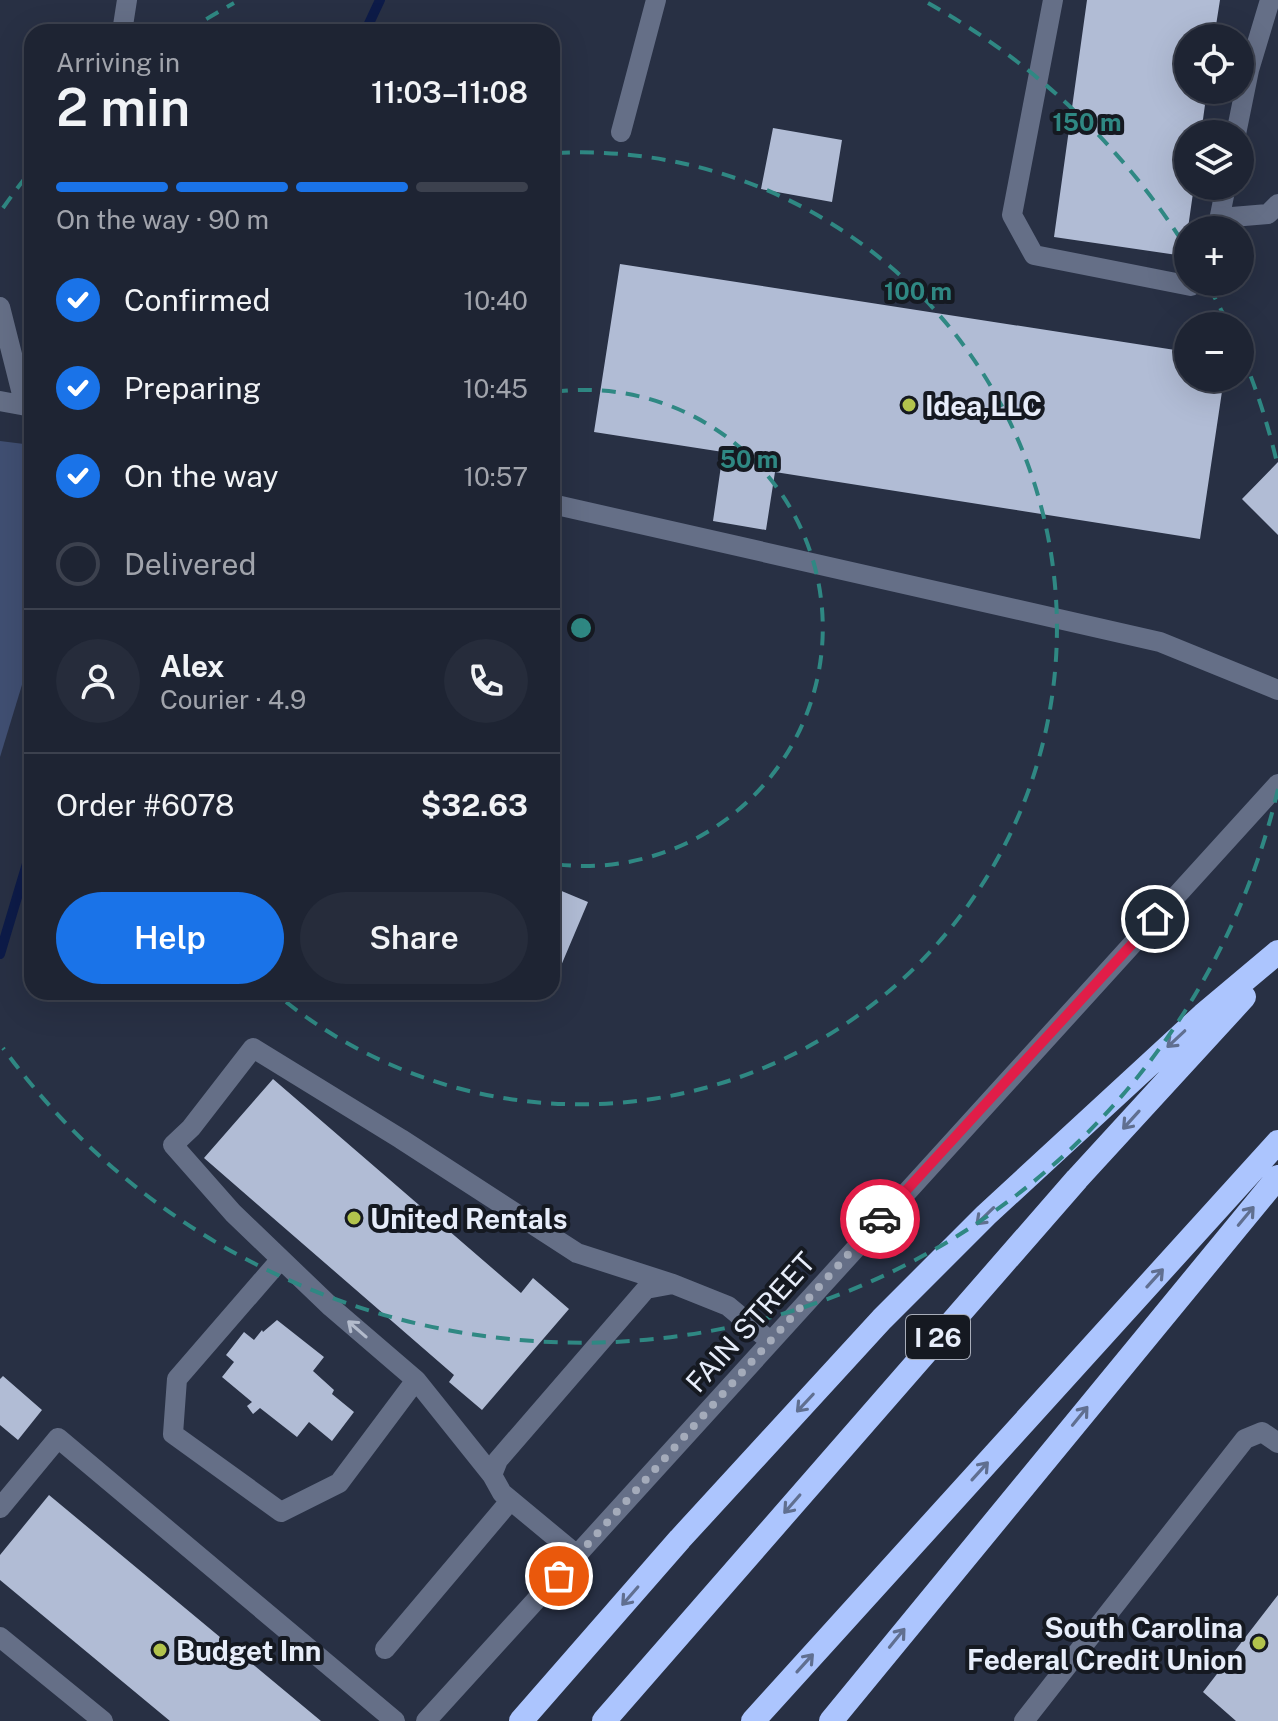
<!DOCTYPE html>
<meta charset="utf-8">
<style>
body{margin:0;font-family:"Public Sans",sans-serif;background:#262c3b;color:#f1f3f6;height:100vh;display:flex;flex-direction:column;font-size:30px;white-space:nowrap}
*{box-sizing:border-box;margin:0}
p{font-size:26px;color:#a1a4ac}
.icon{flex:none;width:44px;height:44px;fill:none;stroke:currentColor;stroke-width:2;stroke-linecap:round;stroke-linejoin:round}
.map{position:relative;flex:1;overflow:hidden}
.details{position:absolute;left:24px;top:24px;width:536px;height:976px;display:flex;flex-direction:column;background:#1e2433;border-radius:24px;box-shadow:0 8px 32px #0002,0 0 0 2px #3c414e}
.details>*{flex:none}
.fabs{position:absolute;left:1174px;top:24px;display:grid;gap:16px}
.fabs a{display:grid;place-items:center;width:80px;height:80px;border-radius:50%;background:#1e2433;box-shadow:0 8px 32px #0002,0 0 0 2px #3c414e;font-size:40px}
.pin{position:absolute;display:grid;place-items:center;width:68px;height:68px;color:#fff;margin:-34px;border:4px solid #fff;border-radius:50%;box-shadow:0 2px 8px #0007}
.courier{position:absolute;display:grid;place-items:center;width:80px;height:80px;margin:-40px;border:6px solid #e11d48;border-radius:50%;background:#fff;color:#222;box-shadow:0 2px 10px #0007}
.summary em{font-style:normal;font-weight:600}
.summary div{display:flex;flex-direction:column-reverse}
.summary{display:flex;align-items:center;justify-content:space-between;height:136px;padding:0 32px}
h1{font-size:52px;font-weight:600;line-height:60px}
.bar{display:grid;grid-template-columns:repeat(4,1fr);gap:12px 8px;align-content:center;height:96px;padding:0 32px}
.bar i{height:10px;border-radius:6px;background:#3c414e}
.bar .active{background:#1a73e8}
.bar p{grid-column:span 4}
.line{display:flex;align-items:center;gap:20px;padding:0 32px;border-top:2px solid #3c414e}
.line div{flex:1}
.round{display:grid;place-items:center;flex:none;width:84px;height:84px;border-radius:42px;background:#262c3b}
ol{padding:0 32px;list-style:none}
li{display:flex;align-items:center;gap:24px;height:88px}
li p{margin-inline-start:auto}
li .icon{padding:8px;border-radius:50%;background:#1a73e8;color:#fff;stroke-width:4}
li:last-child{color:#a1a4ac}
li i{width:44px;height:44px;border:4px solid #3c414e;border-radius:50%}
.primary-button{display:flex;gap:16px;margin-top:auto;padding:16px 32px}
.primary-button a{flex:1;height:92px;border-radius:48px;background:#1a73e8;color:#fff;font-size:32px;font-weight:600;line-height:92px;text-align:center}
.primary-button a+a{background:#262c3b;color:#f1f3f6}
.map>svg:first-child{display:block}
</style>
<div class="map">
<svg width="1278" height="1721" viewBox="0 0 1278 1721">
<rect width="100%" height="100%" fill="#283044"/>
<!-- green -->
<path fill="#404f72" d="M0 441 32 445V652L0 757Z"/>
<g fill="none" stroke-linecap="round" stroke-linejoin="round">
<!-- stream -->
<path stroke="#0d1b48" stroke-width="10" d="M365 32 380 0
M0 954 32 847"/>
</g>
<!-- building -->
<path fill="#b1bcd5" d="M1087 0H1220L1214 38H1188V90H1207L1201 134H1188V186H1194L1184 256 1054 237Z
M773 128 842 140 832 202 761 189Z
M620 264 1188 352V378H1224L1200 539 775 472 766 530 713 521 723 452 594 432Z
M1278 462V535L1242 499Z
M552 887 588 902 552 987Z
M273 1079 521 1293 533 1278 569 1309 482 1410 449 1382 454 1375 204 1158Z
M277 1320 324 1357 313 1371 334 1390 332 1394 354 1412 332 1441 309 1422 297 1437 260 1408 253 1414 247 1406 252 1402 222 1377 234 1362 226 1355 244 1332 254 1340 262 1330 263 1332Z
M3 1376 42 1410 18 1440 0 1425V1379Z
M49 1495 321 1721H170L0 1580V1555Z
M1278 1595V1721H1236L1203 1692Z"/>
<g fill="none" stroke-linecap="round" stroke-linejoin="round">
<!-- minor -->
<path stroke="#656f87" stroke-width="20" d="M1053 0 1012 215 1034 255 1191 286 1195 282
M122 32 127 0
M621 132 656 0
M1236 134 1249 70 1270 0
M1220 218 1268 214 1278 204
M1217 230 1226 186
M0 307 25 406
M0 401 32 407
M552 504 1160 642 1278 690
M281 1259 177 1379 173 1434 281 1512 339 1483 416 1380
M492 1475 416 1380 331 1307 233 1213 173 1145 191 1128 253 1048 401 1139 577 1253 673 1284
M0 1508 58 1438 395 1721
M578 1556 502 1493 492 1475 498 1460 646 1289 673 1284 728 1306 770 1341
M0 1637 103 1721
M385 1649 510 1501
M426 1721 1278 784
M1024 1721 1245 1439 1262 1432 1278 1443"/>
<!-- highway -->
<path stroke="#acc5fe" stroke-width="24" d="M521 1721 680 1539 882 1319 986 1215 1203 1015 1278 952
M604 1721 1077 1179 1244 997
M753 1721 1278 1142
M831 1721 1278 1177"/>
</g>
<!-- one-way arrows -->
<defs><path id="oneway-shaft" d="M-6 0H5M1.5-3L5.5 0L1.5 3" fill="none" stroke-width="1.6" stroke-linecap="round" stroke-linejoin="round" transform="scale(2)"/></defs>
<g stroke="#606f90">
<use href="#oneway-shaft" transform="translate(1176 1039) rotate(137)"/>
<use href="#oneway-shaft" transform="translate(1131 1120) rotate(132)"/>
<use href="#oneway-shaft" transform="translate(985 1216) rotate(136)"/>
<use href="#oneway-shaft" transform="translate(1246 1216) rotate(-50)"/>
<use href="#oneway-shaft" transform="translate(1155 1278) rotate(-48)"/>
<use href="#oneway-shaft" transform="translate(805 1403) rotate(133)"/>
<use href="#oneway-shaft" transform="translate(1080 1416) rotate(-51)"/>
<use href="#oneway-shaft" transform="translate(980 1471) rotate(-48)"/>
<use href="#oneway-shaft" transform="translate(792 1504) rotate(131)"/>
<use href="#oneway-shaft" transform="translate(630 1596) rotate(131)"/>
<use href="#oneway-shaft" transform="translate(897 1638) rotate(-51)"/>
<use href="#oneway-shaft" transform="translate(805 1663) rotate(-48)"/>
</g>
<use stroke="#b3bbcc" href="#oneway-shaft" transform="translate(357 1329) rotate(-139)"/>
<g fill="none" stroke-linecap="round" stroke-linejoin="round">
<!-- done -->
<path stroke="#a4abba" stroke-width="8" stroke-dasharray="0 14.4" d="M559 1576 880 1219"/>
<!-- route -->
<path stroke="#e11d48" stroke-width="10" d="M880 1219 1155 919"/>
</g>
<!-- distance rings -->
<g fill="none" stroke="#2f8883" stroke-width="4" stroke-dasharray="14 10">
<path d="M554 392A238 238 0 1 1 554 864"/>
<path d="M556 153A476 476 0 1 1 275 993"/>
<path d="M1278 789A715 715 0 0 1 3 1048M3 208A715 715 0 0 1 29 173M186 32A715 715 0 0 1 234 3M928 3A715 715 0 0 1 1187 249M1209 287A715 715 0 0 1 1229 326M1242 354A715 715 0 0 1 1278 467"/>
</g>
<!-- markers -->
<g fill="#b2c34c" stroke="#151921" stroke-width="3">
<circle cx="909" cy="405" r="8"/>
<circle cx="354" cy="1218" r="8"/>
<circle cx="1259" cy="1643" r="8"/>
<circle cx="160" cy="1650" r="8"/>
</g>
<g text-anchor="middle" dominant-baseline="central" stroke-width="8" stroke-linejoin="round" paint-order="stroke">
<!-- shield labels -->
<rect fill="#151921" stroke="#a8adb9" stroke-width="2" x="906" y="1315" width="64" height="44" rx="6"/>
<g font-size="26" font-weight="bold" fill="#e7edfa">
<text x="938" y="1337">I 26</text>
</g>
<!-- poi labels -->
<g font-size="28" font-weight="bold" fill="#e7edfa" stroke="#151921" text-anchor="start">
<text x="925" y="405">Idea,LLC</text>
<text x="370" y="1218">United Rentals</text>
<text x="1243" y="1627" text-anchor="end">South Carolina<tspan x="1243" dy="32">Federal Credit Union</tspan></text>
<text x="176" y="1650">Budget Inn</text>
</g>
<!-- street labels -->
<g font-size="28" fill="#e7edfa" stroke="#151921">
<text transform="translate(750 1322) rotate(-48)">FAIN STREET</text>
</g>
</g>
<circle cx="581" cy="628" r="12" fill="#2f8883" stroke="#151921" stroke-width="4"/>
<g font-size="24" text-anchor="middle" font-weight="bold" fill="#2f8883" stroke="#151921" stroke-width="8" stroke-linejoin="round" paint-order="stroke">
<text x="1087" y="131">150 m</text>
<text x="918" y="300">100 m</text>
<text x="749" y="468">50 m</text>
</g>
</svg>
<div class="fabs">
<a><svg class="icon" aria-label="locate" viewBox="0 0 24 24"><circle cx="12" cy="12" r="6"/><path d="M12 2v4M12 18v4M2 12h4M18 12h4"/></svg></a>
<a><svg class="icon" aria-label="layers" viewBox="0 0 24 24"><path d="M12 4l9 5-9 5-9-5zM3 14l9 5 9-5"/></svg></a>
<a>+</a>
<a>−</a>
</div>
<div class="pin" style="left:559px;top:1576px;background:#ea580c"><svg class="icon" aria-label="bag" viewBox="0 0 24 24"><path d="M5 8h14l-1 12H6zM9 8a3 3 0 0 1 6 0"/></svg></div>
<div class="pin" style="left:1155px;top:919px;background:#1f2937"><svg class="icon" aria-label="home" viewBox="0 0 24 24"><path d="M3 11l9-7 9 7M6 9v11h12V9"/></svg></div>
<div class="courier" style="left:880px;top:1219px"><svg class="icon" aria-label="car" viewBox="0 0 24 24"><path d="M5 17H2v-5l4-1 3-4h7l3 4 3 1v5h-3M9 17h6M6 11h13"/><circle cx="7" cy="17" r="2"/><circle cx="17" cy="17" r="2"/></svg></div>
<section class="details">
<div class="summary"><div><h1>2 min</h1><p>Arriving in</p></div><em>11:03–11:08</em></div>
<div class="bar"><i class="active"></i><i class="active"></i><i class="active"></i><i></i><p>On the way · 90 m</p></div>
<ol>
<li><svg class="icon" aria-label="check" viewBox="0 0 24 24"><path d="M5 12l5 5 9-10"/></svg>Confirmed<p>10:40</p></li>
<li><svg class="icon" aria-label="check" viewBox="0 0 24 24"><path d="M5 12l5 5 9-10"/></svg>Preparing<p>10:45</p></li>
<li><svg class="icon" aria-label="check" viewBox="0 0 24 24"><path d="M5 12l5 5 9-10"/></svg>On the way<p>10:57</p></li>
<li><i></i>Delivered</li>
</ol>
<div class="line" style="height:144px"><a class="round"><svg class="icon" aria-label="person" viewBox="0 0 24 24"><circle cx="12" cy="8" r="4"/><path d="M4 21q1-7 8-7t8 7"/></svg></a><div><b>Alex</b><p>Courier · 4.9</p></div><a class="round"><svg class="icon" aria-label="phone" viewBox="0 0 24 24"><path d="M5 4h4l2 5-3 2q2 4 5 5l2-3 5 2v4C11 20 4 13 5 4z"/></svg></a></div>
<div class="line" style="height:104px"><div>Order #6078</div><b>$32.63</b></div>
<div class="primary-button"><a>Help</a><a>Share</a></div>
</section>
</div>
